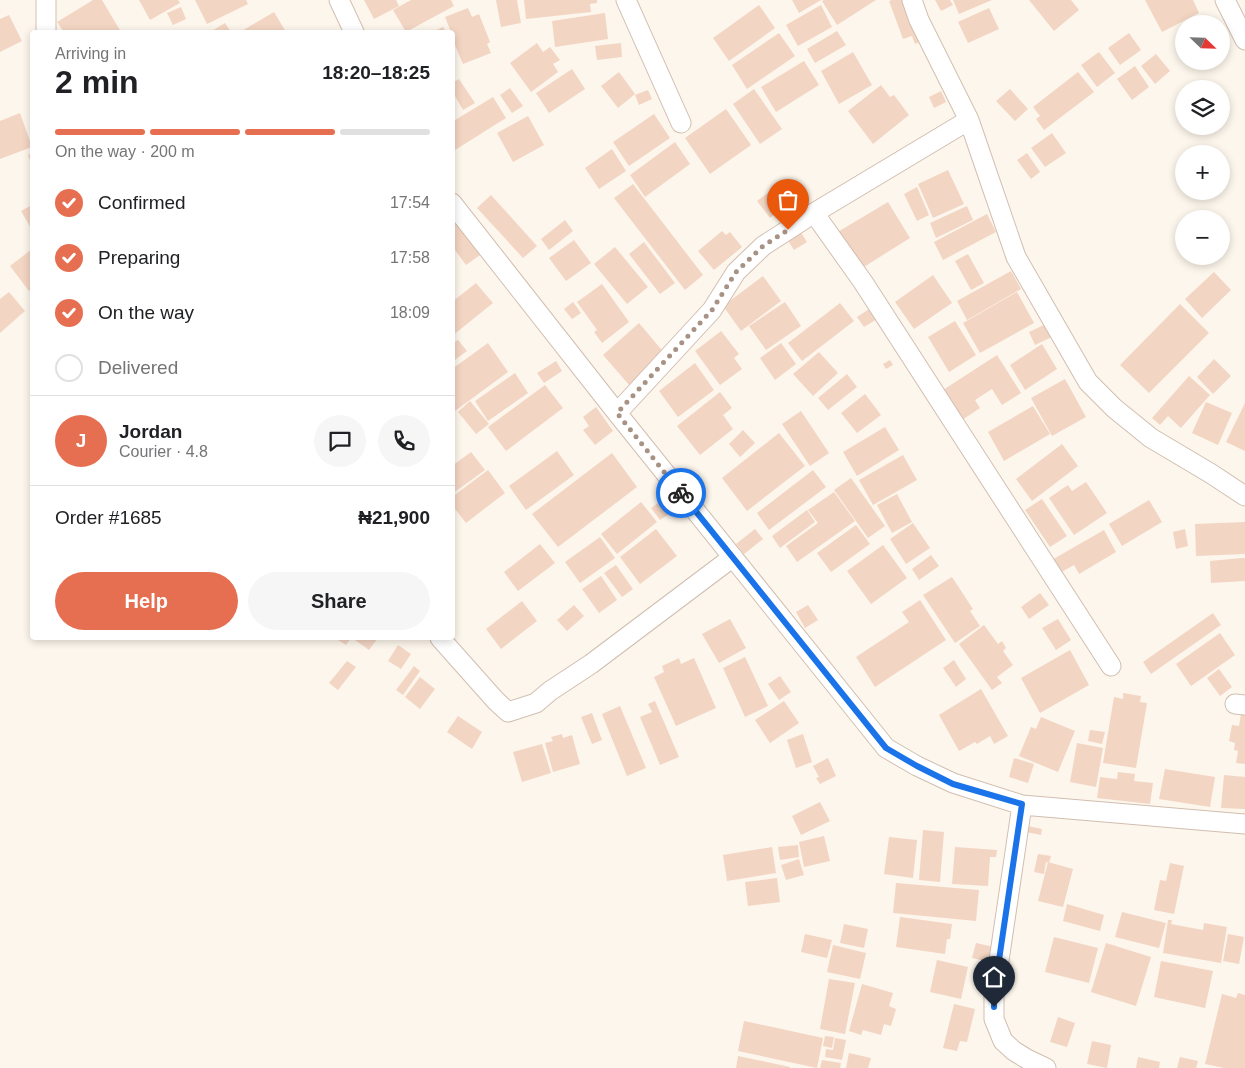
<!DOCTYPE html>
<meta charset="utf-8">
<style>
body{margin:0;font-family:Helvetica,sans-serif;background:#f6f6f6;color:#202124;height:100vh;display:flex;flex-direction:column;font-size:19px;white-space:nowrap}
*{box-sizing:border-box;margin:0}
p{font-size:16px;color:#757577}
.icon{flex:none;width:28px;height:28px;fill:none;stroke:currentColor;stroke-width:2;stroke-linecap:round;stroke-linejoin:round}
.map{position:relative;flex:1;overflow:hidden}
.drawer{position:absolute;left:30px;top:30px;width:425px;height:610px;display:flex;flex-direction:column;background:#fff;border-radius:5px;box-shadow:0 2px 8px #0003}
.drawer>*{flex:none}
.needle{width:32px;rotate:113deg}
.controls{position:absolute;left:1175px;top:15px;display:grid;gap:10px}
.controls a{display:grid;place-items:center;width:55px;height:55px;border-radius:50%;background:#fff;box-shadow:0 2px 8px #0003;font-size:25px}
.pin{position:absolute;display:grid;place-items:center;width:42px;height:42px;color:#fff;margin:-51px -21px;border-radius:50% 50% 50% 0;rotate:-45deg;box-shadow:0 0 5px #0007}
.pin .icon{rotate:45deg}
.courier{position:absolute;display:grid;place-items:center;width:50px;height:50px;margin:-25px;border:4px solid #1a73e8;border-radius:50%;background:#fff;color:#222;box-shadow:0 1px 6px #0007}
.head em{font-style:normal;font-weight:800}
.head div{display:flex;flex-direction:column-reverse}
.head{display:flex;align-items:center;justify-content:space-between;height:85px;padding:0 25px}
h1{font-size:32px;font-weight:800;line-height:38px}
.bar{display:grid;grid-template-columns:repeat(4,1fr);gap:8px 5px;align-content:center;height:60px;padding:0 25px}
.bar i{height:6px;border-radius:4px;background:#e0e0e0}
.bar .current{background:#e76f51}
.bar p{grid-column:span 4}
.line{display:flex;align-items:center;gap:12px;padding:0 25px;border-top:1px solid #e0e0e0}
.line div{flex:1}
.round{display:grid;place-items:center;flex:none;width:52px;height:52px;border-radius:26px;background:#f6f6f6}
ol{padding:0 25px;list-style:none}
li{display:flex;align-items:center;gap:15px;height:55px}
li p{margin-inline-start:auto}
li .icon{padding:5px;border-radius:50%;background:#e76f51;color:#fff;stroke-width:4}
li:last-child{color:#757577}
li i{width:28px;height:28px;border:2px solid #e0e0e0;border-radius:50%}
.cta{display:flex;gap:10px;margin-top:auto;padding:10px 25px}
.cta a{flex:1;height:58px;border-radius:30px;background:#e76f51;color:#fff;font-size:20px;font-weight:800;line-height:58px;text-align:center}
.cta a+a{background:#f6f6f6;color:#202124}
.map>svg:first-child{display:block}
</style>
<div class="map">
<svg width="1245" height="1068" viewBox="0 0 1245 1068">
<rect width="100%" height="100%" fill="#fdf6ec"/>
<!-- building -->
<path fill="#f3d5c3" d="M93 0H102L121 32H64L57 22Z
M139 0H178L180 3 150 20Z
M195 0H246L248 4 207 24Z
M364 0H396L399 6 374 19Z
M411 0H451L454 6 406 32 393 10Z
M496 0H517L521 23 501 27Z
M524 0H597V3L590 4 591 12 526 19Z
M792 0H821L799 13Z
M824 0H876L837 25 822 1Z
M892 0H907L922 41 915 44 912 36 903 39 889 1Z
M935 0H950L953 5 941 11Z
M953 0H992L959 14Z
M1029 0H1071L1079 10 1054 31Z
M1145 0H1193L1199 13 1162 32Z
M759 5 775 28 729 61 713 38Z
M821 5 832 27 798 46 786 25Z
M181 7 186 19 173 25 167 13Z
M468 8 472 17 479 14 490 42 487 44 491 53 463 64 452 38V32H451L445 17Z
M989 8 999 29 968 43 958 22Z
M274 12 286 32H240Z
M605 13 608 39 555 47 552 21Z
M9 15 22 41 0 52V19Z
M225 23 231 32H210Z
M443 27 446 32H432Z
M837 31 846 45 815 63 807 49Z
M779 33 795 56 747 89 732 65Z
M1129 33 1141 50 1120 65 1108 48Z
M537 43 543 52 550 47 560 60 553 64 558 72 531 92 510 63Z
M621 43 622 57 597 60 595 46Z
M853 52 872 85 839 104 821 71Z
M1099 52 1115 73 1097 87 1081 65Z
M1156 54 1170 71 1155 84 1141 66Z
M804 61 819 85 776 112 761 87Z
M1135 66 1149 87 1132 100 1117 79Z
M572 69 585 89 549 113 536 93Z
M619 72 635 94 618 108 601 86Z
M1078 72 1094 92 1044 130 1036 119 1040 116 1033 107Z
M459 79 475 103 463 110 455 96 452 98V83Z
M881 85 890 97 894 95 909 115 873 144 848 111Z
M510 88 523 106 512 113 500 95Z
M754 89 782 129 760 144 733 104Z
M1010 89 1028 109 1015 121 996 101Z
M648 90 652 99 639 105 635 95Z
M941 91 946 102 934 108 929 97Z
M493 97 506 118 455 150 452 146V122Z
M726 109 751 145 710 174 685 138Z
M20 113 32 147 0 159V121Z
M654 114 670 138 629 166 613 142Z
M528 116 544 145 513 162 497 133Z
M1052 133 1066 153 1045 167 1031 148Z
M675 142 690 164 645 197 630 175Z
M612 149 626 171 599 189 585 168Z
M32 153V166L28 155Z
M1027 153 1040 172 1031 179 1017 160Z
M948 170 964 204 933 218 918 184Z
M633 184 703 275 685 290 614 198Z
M777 186 789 202 770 218 757 201Z
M917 187 929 215 917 221 904 194Z
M491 195 537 246 523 258 477 208Z
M888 202 910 238 859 270 836 233Z
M32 205V230L21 211Z
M967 206 973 220 936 238 930 223Z
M987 214 996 232 943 260 934 242Z
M460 219 483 253 466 265 452 246V224Z
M565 220 573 231 549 250 541 239Z
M722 231 726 235 730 232 742 247 714 270 698 251Z
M800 231 807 242 794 250 787 239Z
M574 240 591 263 566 281 549 258Z
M644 242 675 283 660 294 629 254Z
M615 247 648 287 627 304 594 264Z
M32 249V289L29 291 10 266Z
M968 254 984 283 971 290 955 261Z
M1011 271 1021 289 967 320 957 301Z
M1214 272 1231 290 1202 318 1185 299Z
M933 275 952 303 914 329 895 302Z
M763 276 781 301 741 331 723 306Z
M476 283 493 303 452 336V302Z
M602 284 629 322 602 343 594 332 597 330 577 302Z
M9 292 25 311 0 333V299Z
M1017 292 1034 323 980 353 963 323Z
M573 302 581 313 572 319 564 309Z
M785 302 801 326 766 350 749 326Z
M840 303 854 321 802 361 788 343Z
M1180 304 1209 333 1149 393 1120 365Z
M872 307 879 318 864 327 857 317Z
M955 321 976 355 949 372 928 337Z
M639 323 666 355 630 386 603 355Z
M1048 323 1054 336 1035 345 1029 332Z
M721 331 739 354 734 358 742 369 720 385 695 351Z
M458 340 467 351 452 362V343Z
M488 343 508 372 455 411 452 407V369Z
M781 343 796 364 775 380 760 358Z
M1042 344 1057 369 1025 390 1010 365Z
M819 352 838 373 813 396 793 374Z
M997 355 1021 393 1002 405 992 389 975 400 980 408 962 420 943 390Z
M1214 359 1231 376 1213 394 1197 377Z
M890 360 893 365 886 369 883 364Z
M556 361 562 371 544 383 537 373Z
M695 363 714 390 678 417 659 391Z
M515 373 528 393 488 421 475 401Z
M847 374 857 387 828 410 818 398Z
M1189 376 1210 395 1181 428 1168 416 1160 425 1152 418Z
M1065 379 1086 417 1052 436 1031 398Z
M545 385 563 408 506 451 488 427Z
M720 392 732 408 723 415 733 429 700 455 677 426Z
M865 394 881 415 857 433 841 413Z
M470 401 489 424 476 434 458 412Z
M1206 402 1232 413 1218 445 1192 433Z
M1245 403V451L1226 442Z
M1033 406 1050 434 1004 461 988 432Z
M596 407 613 431 595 445 583 430 589 426 583 417Z
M801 411 829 453 810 466 782 424Z
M885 427 899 450 857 476 843 452Z
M743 430 755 443 740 457 729 444Z
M779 433 805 466 747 511 722 478Z
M1062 444 1078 466 1032 501 1016 479Z
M557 451 574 475 526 510 509 486Z
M471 452 485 470 452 494V466Z
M612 453 637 487 558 547 532 514Z
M903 455 917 480 873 505 859 480Z
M488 470 505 493 466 523 452 505V497Z
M813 470 826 487 769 530 757 513Z
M851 478 885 526 868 538 834 490Z
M1086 482 1107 513 1074 535 1049 498 1068 485 1072 491Z
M834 492 855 521 797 562 786 546 818 523 808 510Z
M897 494 912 522 892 533 877 505Z
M668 496 676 509 660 520 651 508Z
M1042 499 1067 536 1050 547 1025 510Z
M1149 500 1162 522 1122 546 1109 524Z
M641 502 657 522 617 554 601 534Z
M807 510 815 522 780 548 772 536Z
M1245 522V554L1196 556 1195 524Z
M913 523 930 548 906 564 890 539Z
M856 525 870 544 831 572 817 553Z
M656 529 677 556 640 584 620 557Z
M755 529 763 539 744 554 736 544Z
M1185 529 1188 546 1176 549 1173 532Z
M1104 530 1116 552 1079 574 1074 565 1058 574 1050 561Z
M600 537 615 558 580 583 565 562Z
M540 544 555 563 518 591 504 572Z
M883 545 907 578 871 604 847 571Z
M931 555 939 566 919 580 912 569Z
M1241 558H1245V581L1211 583 1210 561Z
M616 565 633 589 622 597 604 573Z
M601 576 617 600 599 613 582 589Z
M952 577 973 609 970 611 980 626 955 643 923 595Z
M1040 593 1049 605 1029 619 1021 607Z
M920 600 946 640 875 687 856 657 909 622 902 612Z
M522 601 537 621 501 649 486 629Z
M574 605 584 616 567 631 557 620Z
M808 605 818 620 805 628 796 612Z
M1213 613 1221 625 1151 674 1143 662Z
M730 619 746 648 719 663 702 634Z
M1058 619 1071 640 1056 650 1042 628Z
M984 625 998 644 1002 641 1006 648 1003 651 1013 665 997 677 1002 683 992 690 959 644Z
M1220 633 1235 655 1191 686 1176 664Z
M335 638H351L346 645Z
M357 638H378L369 650 355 640Z
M398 645 411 654 401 669 388 661Z
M1070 650 1089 685 1040 713 1021 678Z
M745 657 768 706 745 717 723 668Z
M679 658 681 664 694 658 716 708 676 726 654 677 664 672 662 666Z
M954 660 966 679 956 687 943 668Z
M347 661 356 667 338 690 329 683Z
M414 666 420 671 403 695 396 690Z
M1219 669 1232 687 1220 696 1207 678Z
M780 676 791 692 779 700 768 684Z
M420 677 435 689 420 709 405 697Z
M981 689 1008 736 994 744 990 736 977 744 975 742 959 751 939 715Z
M1123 693 1141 696 1140 702 1147 703 1136 768 1103 763 1114 697 1123 699Z
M655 701 679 757 660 765 640 717 652 712 648 704Z
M784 701 799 723 770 743 755 720Z
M620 706 646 768 627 776 602 714Z
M1242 708 1245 709V764L1236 763 1238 751 1234 750 1235 743 1229 741 1232 725 1239 726Z
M592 713 602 740 592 744 581 717Z
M458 716 482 732 472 749 447 732Z
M1041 717 1075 731 1058 772 1019 756 1031 727 1036 729Z
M1090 730 1105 732 1102 744 1088 741Z
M562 734 563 738 572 735 580 764 553 772 545 743 553 741 551 737Z
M803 734 812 762 796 768 787 740Z
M1077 743 1103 748 1096 787 1070 782Z
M542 744 551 773 522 782 513 752Z
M828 758 836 776 820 784 816 778 819 777 813 766Z
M1014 758 1034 764 1028 783 1009 777Z
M1165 769 1215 777 1210 807 1159 799Z
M1118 772 1135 774 1134 781 1153 783 1150 804 1097 798 1100 777 1117 779Z
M1224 775 1245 777V809L1221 808Z
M820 802 830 821 801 835 792 816Z
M1028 826 1042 829 1041 835 1026 832Z
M923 830 944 832 940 882 919 880Z
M824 836 830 861 804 867 799 842Z
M889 837 917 840 913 878 884 874Z
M798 845 799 857 780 860 778 847Z
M772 847 776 873 727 881 723 855Z
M955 847 997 850 996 857H990L988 886 952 884Z
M1038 854 1051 856 1049 863 1046 862 1044 874 1034 872Z
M799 859 804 875 786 880 781 865Z
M1048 862 1073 869 1063 907 1038 901Z
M1170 863 1184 866 1174 914 1154 910 1160 880 1166 881Z
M777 878 780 902 748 906 745 882Z
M896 883 979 890 976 921 893 913Z
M1067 904 1104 915 1100 931 1063 921Z
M1122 912 1166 923 1159 948 1115 937Z
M900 917 952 924 950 939H947L945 954 896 947Z
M1168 920H1172L1171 924 1203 930 1204 923 1227 927 1221 963 1163 953Z
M844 924 868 929 864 948 840 943Z
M805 934 832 940 827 958 801 952Z
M1228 934 1244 937 1239 964 1223 961Z
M1054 937 1098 948 1089 983 1045 972Z
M976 943 994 947 991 962 972 958Z
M1106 943 1151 957 1136 1006 1091 992Z
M833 945 866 953 860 979 827 972Z
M937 960 968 967 961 999 930 992Z
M1161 961 1213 971 1205 1008 1154 997Z
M829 979 855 983 845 1034 820 1029Z
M862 984 893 993 889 1006 896 1009 891 1026 884 1024 881 1035 863 1030 861 1035 849 1031Z
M1238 993 1245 995V1068H1224L1205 1064 1222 994 1236 998Z
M954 1004 975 1009 967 1042 960 1041 957 1051 943 1048Z
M1058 1017 1075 1023 1067 1047 1050 1042Z
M744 1021 823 1038 817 1068 738 1051Z
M825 1036 834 1037 832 1048 823 1046Z
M835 1038 846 1040 842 1060 825 1057 826 1049 833 1050Z
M1092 1041 1111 1045 1107 1068 1087 1064Z
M849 1053 871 1058 868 1068H846Z
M738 1056 790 1067V1068H736Z
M1138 1057 1160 1062 1159 1068H1136Z
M1180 1057 1198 1061 1196 1068H1177Z
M822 1060 841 1063 840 1068H820Z"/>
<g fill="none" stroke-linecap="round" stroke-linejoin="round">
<!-- street casing -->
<g stroke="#d1beb0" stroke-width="21">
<path id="street" d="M46 0V32
M339 0 354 32
M626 0 681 123
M912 0 919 20 969 120 1016 257 1088 382 1114 408 1151 438 1210 473 1245 496
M1225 0 1245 40
M452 203 617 413 886 748 917 766 953 783 1022 805 1245 824
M814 213 863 282 1111 666
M617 413 712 310 736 272 763 246 814 213 969 120
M440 638 496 701 508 712 536 703 550 691 591 664 733 557
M1235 704 1245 705
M1022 805 994 994V1019L1003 1041 1014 1051 1027 1059 1046 1068"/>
</g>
<!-- street -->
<use href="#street" stroke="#fff" stroke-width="19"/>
</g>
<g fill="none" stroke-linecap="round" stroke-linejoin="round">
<!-- done -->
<path stroke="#a89285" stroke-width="5" stroke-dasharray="0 9" d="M681 493 617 413 712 310 736 272 763 246 788 230"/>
<!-- route -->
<path stroke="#1a73e8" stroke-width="6" d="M681 493 886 748 917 766 953 784 1022 804 994 994V1007"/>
</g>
</svg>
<div class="controls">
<a><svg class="needle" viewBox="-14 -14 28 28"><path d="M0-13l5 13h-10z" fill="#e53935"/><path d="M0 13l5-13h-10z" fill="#757577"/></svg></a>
<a><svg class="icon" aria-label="layers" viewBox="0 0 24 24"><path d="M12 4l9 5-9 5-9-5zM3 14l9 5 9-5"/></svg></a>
<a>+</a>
<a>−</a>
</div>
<div class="pin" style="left:788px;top:230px;background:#ea580c"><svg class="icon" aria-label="bag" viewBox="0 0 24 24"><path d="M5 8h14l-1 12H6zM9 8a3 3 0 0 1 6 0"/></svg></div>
<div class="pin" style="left:994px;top:1007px;background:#1f2937"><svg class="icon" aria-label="home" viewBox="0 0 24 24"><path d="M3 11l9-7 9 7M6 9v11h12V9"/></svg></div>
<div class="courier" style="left:681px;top:493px"><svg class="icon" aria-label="bike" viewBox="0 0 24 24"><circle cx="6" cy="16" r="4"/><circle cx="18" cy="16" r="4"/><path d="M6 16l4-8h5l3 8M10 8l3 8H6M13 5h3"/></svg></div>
<section class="drawer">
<div class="head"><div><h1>2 min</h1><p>Arriving in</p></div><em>18:20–18:25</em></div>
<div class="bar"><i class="current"></i><i class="current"></i><i class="current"></i><i></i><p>On the way · 200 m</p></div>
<ol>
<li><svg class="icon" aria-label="check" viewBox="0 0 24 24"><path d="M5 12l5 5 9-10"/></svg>Confirmed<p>17:54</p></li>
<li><svg class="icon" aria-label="check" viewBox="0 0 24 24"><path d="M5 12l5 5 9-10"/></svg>Preparing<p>17:58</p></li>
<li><svg class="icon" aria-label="check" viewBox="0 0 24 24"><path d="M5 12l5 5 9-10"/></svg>On the way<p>18:09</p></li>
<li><i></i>Delivered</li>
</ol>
<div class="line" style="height:90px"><b class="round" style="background:#e76f51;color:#fff">J</b><div><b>Jordan</b><p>Courier · 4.8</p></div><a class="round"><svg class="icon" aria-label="chat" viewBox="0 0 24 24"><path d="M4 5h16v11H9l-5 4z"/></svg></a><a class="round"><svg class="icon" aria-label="phone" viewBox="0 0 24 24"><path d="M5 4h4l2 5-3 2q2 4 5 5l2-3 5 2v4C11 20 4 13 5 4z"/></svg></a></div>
<div class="line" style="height:65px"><div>Order #1685</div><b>₦21,900</b></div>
<div class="cta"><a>Help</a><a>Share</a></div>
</section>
</div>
